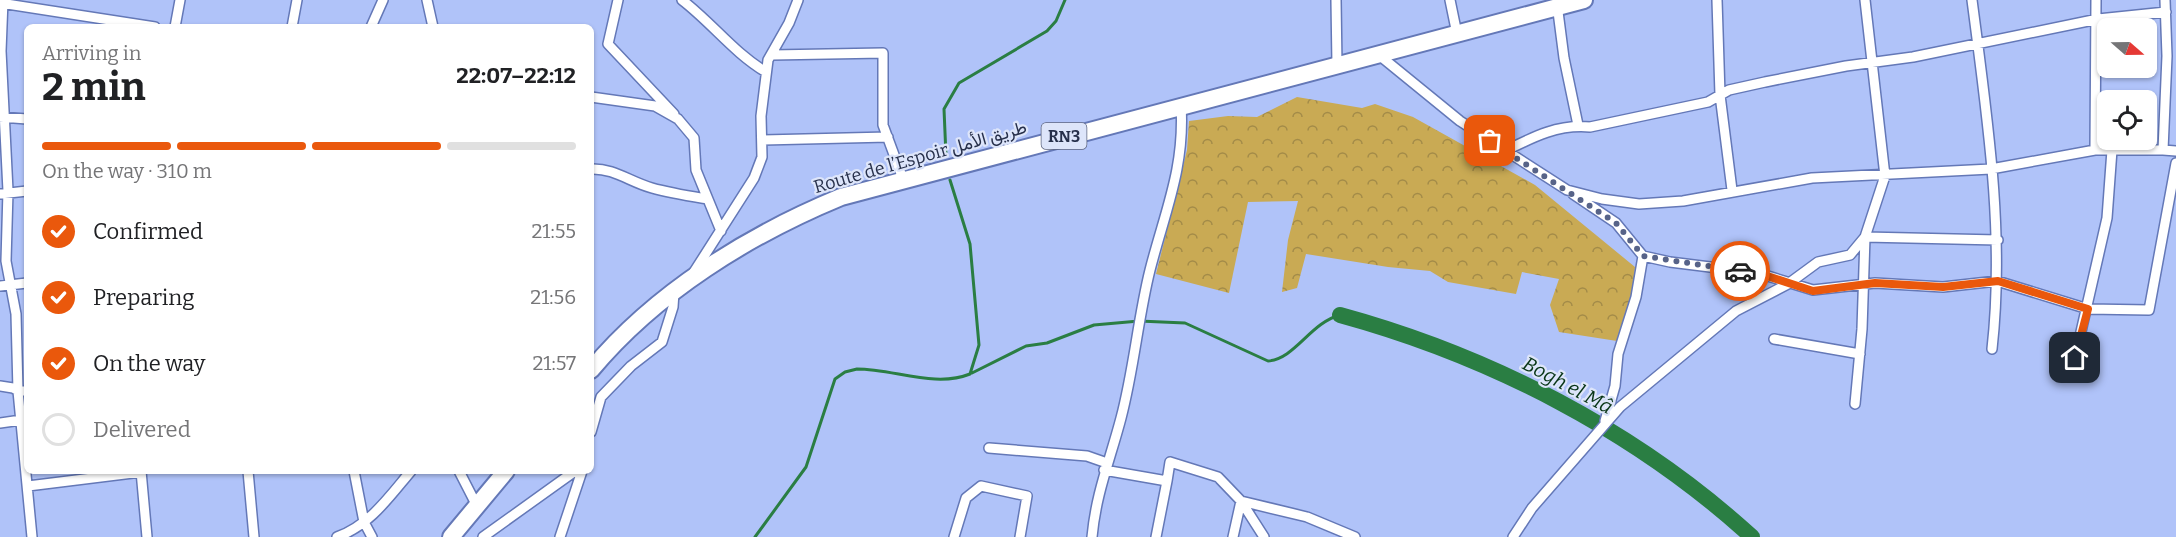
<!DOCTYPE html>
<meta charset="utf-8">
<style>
body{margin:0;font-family:Bitter,Vazirmatn,serif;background:#f6f6f6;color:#202124;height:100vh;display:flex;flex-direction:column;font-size:22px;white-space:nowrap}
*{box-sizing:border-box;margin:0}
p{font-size:20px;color:#757577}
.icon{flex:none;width:33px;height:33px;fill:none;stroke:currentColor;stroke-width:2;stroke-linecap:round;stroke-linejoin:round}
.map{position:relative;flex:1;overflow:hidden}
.side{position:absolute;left:24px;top:24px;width:570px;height:450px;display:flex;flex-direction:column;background:#fff;border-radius:9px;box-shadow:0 2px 4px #0004}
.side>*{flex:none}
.needle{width:39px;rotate:110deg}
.buttons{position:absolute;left:2097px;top:18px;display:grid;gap:12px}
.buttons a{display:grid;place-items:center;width:60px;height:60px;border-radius:9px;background:#fff;box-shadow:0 2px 4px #0004;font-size:30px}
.pin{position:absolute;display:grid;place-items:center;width:51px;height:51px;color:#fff;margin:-26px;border-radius:12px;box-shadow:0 3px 9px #0006}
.courier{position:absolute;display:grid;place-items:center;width:60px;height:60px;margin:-30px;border:4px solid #ea580c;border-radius:50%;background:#fff;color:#222;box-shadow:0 2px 8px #0007}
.overview em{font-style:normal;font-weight:700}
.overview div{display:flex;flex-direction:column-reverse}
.overview{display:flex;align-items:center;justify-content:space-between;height:102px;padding:0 18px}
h1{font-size:39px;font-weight:700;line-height:45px}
.bar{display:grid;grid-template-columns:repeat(4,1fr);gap:9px 6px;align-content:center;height:72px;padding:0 18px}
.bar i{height:8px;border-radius:4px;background:#e0e0e0}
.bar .on{background:#ea580c}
.bar p{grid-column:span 4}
ol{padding:0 18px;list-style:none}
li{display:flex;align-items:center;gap:18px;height:66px}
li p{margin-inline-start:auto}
li .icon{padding:6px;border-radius:50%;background:#ea580c;color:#fff;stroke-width:4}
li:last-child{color:#757577}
li i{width:33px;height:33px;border:3px solid #e0e0e0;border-radius:50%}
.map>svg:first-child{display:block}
</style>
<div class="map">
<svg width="2176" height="537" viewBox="0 0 2176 537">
<defs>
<pattern id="forest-crowns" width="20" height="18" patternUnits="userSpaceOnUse" patternTransform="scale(1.5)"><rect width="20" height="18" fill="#c9aa54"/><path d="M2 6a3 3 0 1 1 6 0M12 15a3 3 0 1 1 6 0" fill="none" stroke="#a38b48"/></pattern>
</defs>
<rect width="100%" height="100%" fill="#b0c3f9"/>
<!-- forest -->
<path fill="url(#forest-crowns)" d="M1297 97 1362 108 1375 104 1413 117 1535 185 1635 267 1632 297 1617 341 1559 332 1550 305 1559 279 1522 272 1516 294 1448 282 1430 271 1388 267 1306 254 1297 288 1282 292 1288 240 1298 201 1248 202 1229 293 1156 274 1187 150 1189 121 1228 116 1257 117Z"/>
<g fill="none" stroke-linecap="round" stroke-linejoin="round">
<!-- stream -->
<path stroke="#2a7e43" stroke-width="3" d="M946 156 944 109 959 83 1047 31 1056 21 1065 0
M972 373 1026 346 1047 343 1094 325 1139 321 1185 323 1268 361C1295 359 1310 323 1340 315
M755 537 806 467 835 379 845 372 857 369C894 369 935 388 970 374L979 345 970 244 950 180"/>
<!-- river -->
<path stroke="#2a7e43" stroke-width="16" d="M1340 315C1490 356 1636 431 1752 537"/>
<!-- street casing -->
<g stroke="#6478b7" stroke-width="12">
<path id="street" d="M3 0 1 51 8 191 6 261 16 314 18 391 32 537
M427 0 433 27
M618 0 608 44 674 114
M682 0C712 23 734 53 766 72
M1336 0 1337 65
M1450 0 1457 34
M1717 0 1720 95 1732 190
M1972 0C1987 116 2005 233 1992 349
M0 3 155 27
M1557 4 1564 58 1578 125
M175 27 180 0
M292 27 297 0
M371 27 383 0
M772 55 883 53V125L903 179
M1379 55 1460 121 1567 190 1602 199 1639 204 1683 201 1812 178 1991 169 2095 150H2163L2167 56 2165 0
M591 97 655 106 678 119 694 138 696 170 721 231
M0 117 27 119
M763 140 888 137
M2095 150 2096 0
M2163 150 2176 151
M1505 151C1533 137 1558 124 1590 127L1708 102 1729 90 1765 82 1846 66 1913 57 2098 19 2166 12
M591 169C614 168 630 182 652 188 670 193 689 196 707 199
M0 194 27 191
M1573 194 1616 223 1643 256 1636 297 1618 354 1615 386 1605 421
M1643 256 1670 262 1758 273 1813 290 1875 283 1943 287 1997 281 2088 309 2149 310 2176 163
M694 272 754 178 762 157 761 116 768 60 789 23 798 0
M0 286 27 283
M1774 339 1860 354
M2075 358 2107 218 2112 150
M0 386 13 388 18 391H27
M1855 404 1862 329 1865 237 1998 240
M0 423 21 420
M591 432 601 397 631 366 662 342 673 307 674 292
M989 448 1087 456 1107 463
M1104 470 1167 481 1170 462 1218 477 1241 501 1264 537
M141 471 147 537
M248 471 254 537
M354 471 364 522 372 537
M459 471 477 506
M28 486 141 472
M337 537C370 525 389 497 411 471
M483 537 575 471
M560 537 582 471
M954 537 966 498 981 486 1027 496 1020 537
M1092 537C1096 493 1110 460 1121 418 1134 369 1138 318 1150 270 1165 211 1185 168 1181 105
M1156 537 1167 481
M1233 537 1241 501 1307 517 1355 537
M1513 537 1532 508 1620 407 1736 311 1788 284 1818 262 1850 255 1865 237 1885 176 1865 0"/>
</g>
<!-- highway casing -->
<g stroke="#6478b7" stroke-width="20">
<path id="highway" d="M591 370C656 292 749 235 841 197L1584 0
M451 537 506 471"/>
</g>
<!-- street -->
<use href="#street" stroke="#fff" stroke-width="9"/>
<!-- highway -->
<use href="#highway" stroke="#fff" stroke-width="16"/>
</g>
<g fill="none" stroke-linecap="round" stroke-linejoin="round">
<!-- done -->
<path stroke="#576388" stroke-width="6" stroke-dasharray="0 10.8" d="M1490 141 1616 223 1643 256 1740 271"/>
<!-- route -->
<path stroke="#ea580c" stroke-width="8" d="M1740 271 1758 273 1813 291 1875 283 1943 287 1998 281 2088 309 2075 358"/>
</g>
<g text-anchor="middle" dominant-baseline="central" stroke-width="4.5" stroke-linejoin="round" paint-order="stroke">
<!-- shield labels -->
<rect fill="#dde5fa" stroke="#5e6680" stroke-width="1.5" x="1041.5" y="123" width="45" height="26" rx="4.5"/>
<g font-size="16" font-weight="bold" fill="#27304b">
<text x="1064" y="136">RN3</text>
</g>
<!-- street labels -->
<g font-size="18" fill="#27304b" stroke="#dde5fa">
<text transform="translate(920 157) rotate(-16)">Route de l’Espoir طريق الأمل</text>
</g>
<!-- water labels -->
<g font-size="20" font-style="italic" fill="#093617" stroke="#dde5fa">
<text transform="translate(1568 385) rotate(28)">Bogh el Mâ</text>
</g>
</g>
</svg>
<div class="buttons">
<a><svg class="needle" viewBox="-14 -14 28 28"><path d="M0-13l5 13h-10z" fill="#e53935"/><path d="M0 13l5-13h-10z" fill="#757577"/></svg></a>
<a><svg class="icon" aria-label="locate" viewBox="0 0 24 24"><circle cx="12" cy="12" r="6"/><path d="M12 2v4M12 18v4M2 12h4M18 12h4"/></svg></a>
</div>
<div class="pin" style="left:1490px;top:141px;background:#ea580c"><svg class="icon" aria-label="bag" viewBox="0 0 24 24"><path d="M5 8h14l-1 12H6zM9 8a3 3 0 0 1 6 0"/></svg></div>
<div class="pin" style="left:2075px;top:358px;background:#1f2937"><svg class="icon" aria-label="home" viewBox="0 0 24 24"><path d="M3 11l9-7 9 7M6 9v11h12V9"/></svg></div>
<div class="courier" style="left:1740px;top:271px"><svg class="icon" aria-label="car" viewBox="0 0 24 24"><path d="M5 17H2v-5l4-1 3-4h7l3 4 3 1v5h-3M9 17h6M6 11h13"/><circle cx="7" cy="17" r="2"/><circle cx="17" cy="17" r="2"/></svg></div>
<section class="side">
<div class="overview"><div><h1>2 min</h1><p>Arriving in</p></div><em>22:07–22:12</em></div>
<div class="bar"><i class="on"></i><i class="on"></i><i class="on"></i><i></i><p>On the way · 310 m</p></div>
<ol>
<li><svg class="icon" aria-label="check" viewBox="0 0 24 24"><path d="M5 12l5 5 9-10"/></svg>Confirmed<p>21:55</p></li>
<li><svg class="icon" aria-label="check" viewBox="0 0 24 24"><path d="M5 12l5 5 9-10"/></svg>Preparing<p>21:56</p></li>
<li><svg class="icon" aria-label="check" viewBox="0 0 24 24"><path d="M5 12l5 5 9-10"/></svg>On the way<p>21:57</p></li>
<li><i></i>Delivered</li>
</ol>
</section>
</div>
